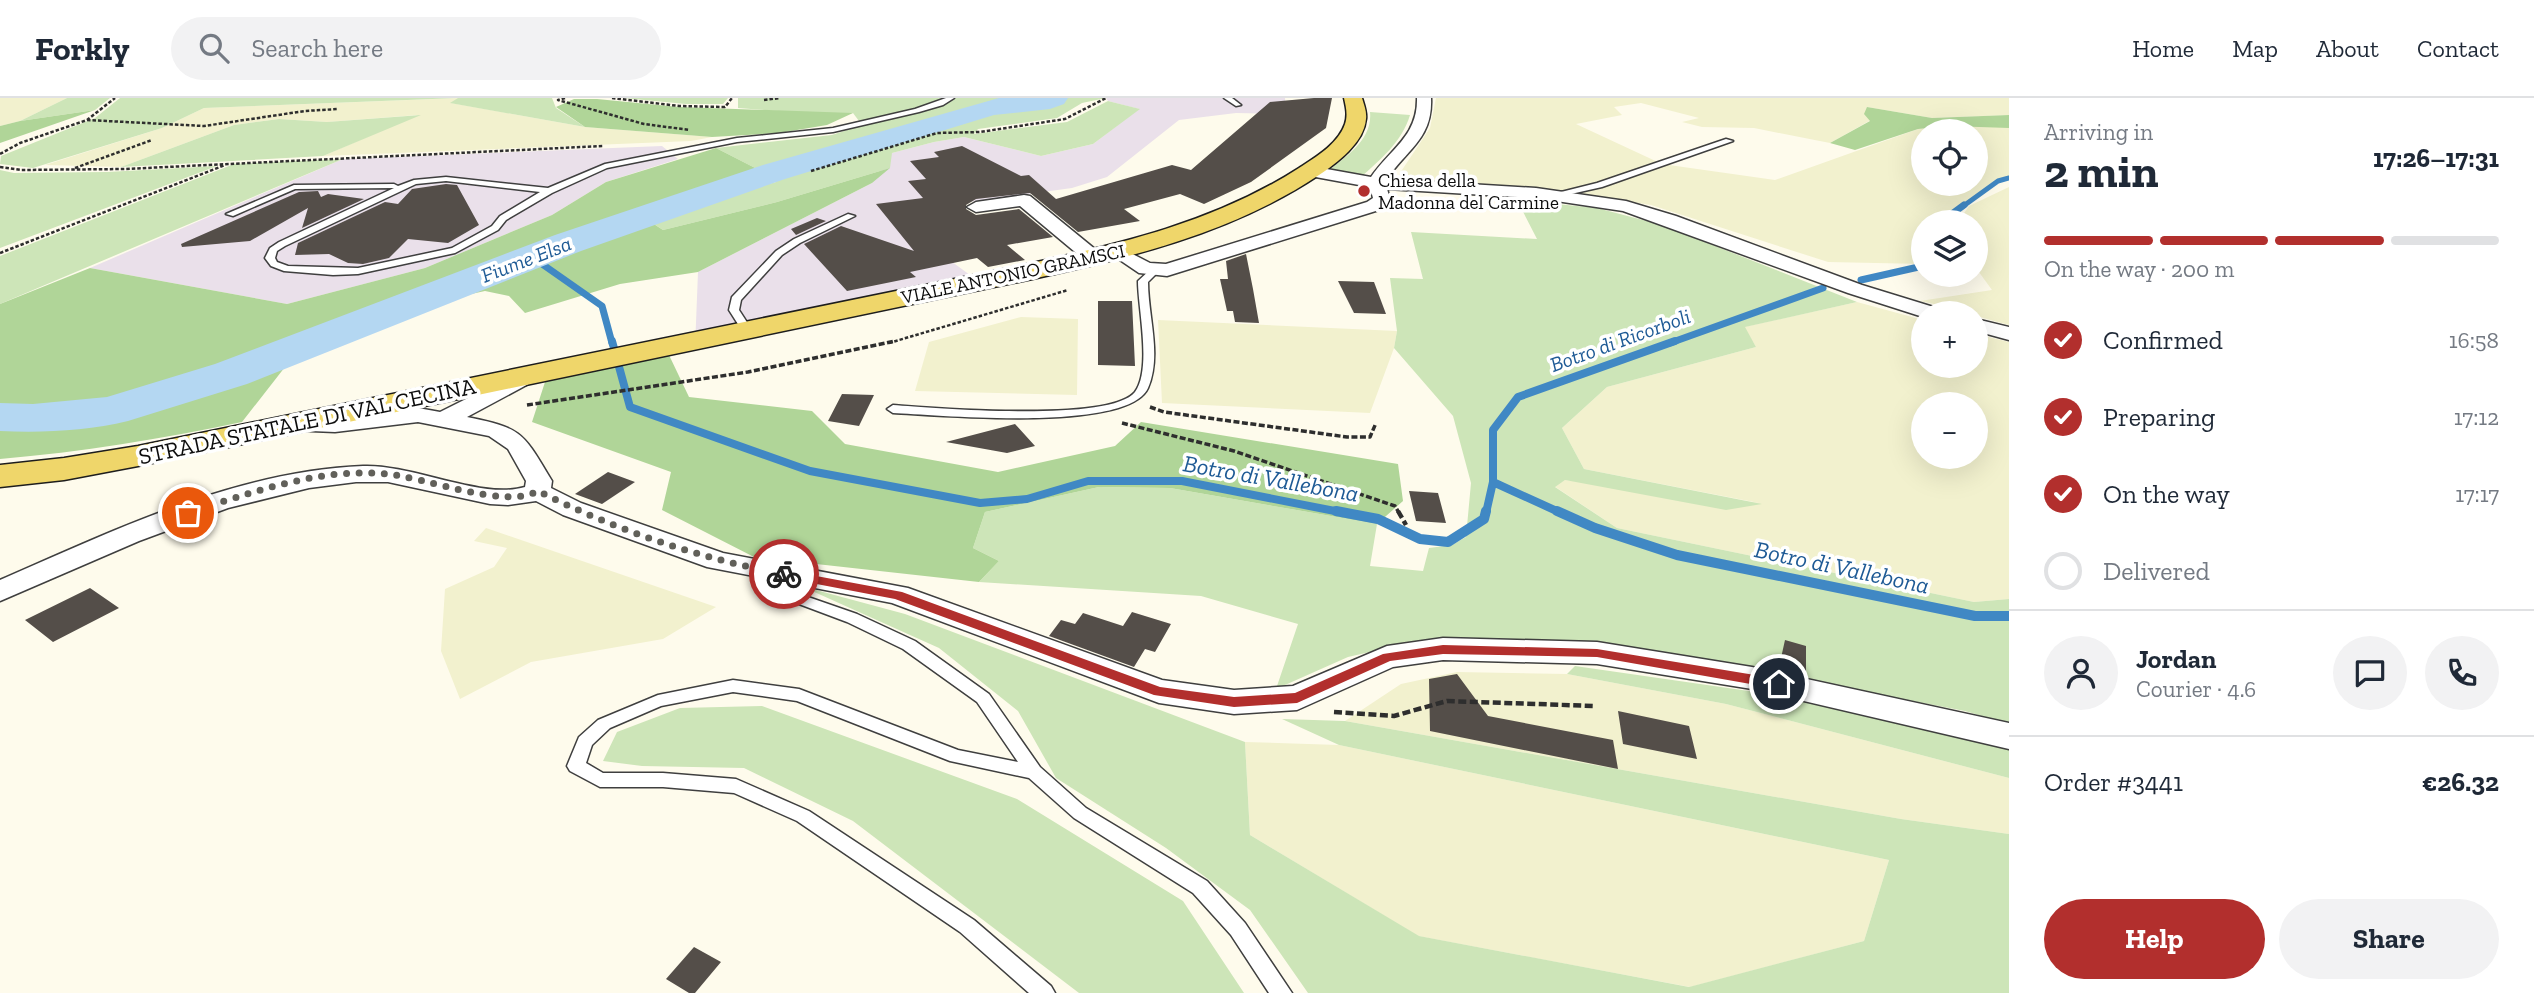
<!DOCTYPE html>
<meta charset="utf-8">
<style>
body{margin:0;font-family:"Zilla Slab",serif;background:#f2f2f3;color:#1f2937;height:100vh;display:flex;flex-direction:column;font-size:26px;white-space:nowrap}
*{box-sizing:border-box;margin:0}
p{font-size:23px;color:#747a83}
.icon{flex:none;width:38px;height:38px;fill:none;stroke:currentColor;stroke-width:2;stroke-linecap:round;stroke-linejoin:round}
.map{position:relative;flex:1;overflow:hidden}
.details{display:flex;flex-direction:column;background:#fff;width:525px}
.details>*{flex:none}
.tools{position:absolute;left:1911px;top:21px;display:grid;gap:14px}
.tools a{display:grid;place-items:center;width:77px;height:77px;border-radius:50%;background:#fff;box-shadow:0 7px 28px #0002;font-size:35px}
.pin{position:absolute;display:grid;place-items:center;width:60px;height:60px;color:#fff;margin:-30px;border:4px solid #fff;border-radius:50%;box-shadow:0 2px 7px #0007}
.courier{position:absolute;display:grid;place-items:center;width:70px;height:70px;margin:-35px;border:5px solid #b22f2d;border-radius:50%;background:#fff;color:#222;box-shadow:0 2px 9px #0007}
.head em{font-style:normal;font-weight:800}
.head div{display:flex;flex-direction:column-reverse}
.head{display:flex;align-items:center;justify-content:space-between;height:119px;padding:0 35px}
h1{font-size:46px;font-weight:800;line-height:52px}
.bar{display:grid;grid-template-columns:repeat(4,1fr);gap:10px 7px;align-content:center;height:84px;padding:0 35px}
.bar i{height:9px;border-radius:5px;background:#e0e1e3}
.bar .current{background:#b22f2d}
.bar p{grid-column:span 4}
.line{display:flex;align-items:center;gap:18px;padding:0 35px;border-top:2px solid #e0e1e3}
.line div{flex:1}
.round{display:grid;place-items:center;flex:none;width:74px;height:74px;border-radius:37px;background:#f2f2f3}
ol{padding:0 35px;list-style:none}
li{display:flex;align-items:center;gap:21px;height:77px}
li p{margin-inline-start:auto}
li .icon{padding:7px;border-radius:50%;background:#b22f2d;color:#fff;stroke-width:4}
li:last-child{color:#747a83}
li i{width:38px;height:38px;border:4px solid #e0e1e3;border-radius:50%}
.cta{display:flex;gap:14px;margin-top:auto;padding:14px 35px}
.cta a{flex:1;height:80px;border-radius:42px;background:#b22f2d;color:#fff;font-size:28px;font-weight:800;line-height:80px;text-align:center}
.cta a+a{background:#f2f2f3;color:#1f2937}
header{display:flex;align-items:center;gap:42px;box-sizing:border-box;height:98px;padding:0 35px;background:#fff;border-bottom:2px solid #e0e1e3}
header strong{font-size:33px}
nav{display:flex;gap:38px;margin-inline-start:auto;font-size:24px}
.search{width:490px;height:63px;background:#f2f2f3;display:flex;align-items:center;gap:18px;box-sizing:border-box;padding:0 24px;border-radius:38px;color:#747a83;font-size:26px}
main{display:flex;flex:1;min-height:0}
.map>svg:first-child{display:block}
</style>
<header>
<strong>Forkly</strong>
<div class="search"><svg class="icon" aria-label="search" viewBox="0 0 24 24"><circle cx="10" cy="10" r="6"/><path d="M15 15l6 6"/></svg>Search here</div>
<nav><a>Home</a><a>Map</a><a>About</a><a>Contact</a></nav>
</header>
<main>
<div class="map">
<svg width="2009" height="895" viewBox="0 0 2009 895">
<rect width="100%" height="100%" fill="#fefbec"/>
<!-- industrial -->
<path fill="#eae0ea" d="M1106 0H1285L1286 16 1236 15 1179 22 1107 79 1072 90 963 105 929 147 985 188 695 250 698 174 872 85 892 55 934 44 964 39 1041 58 1093 46 1139 11 1108 3Z
M662 48 678 61 606 84 552 117 425 170 287 206 90 170 343 61Z"/>
<!-- farmland -->
<path fill="#f2f1ce" fill-rule="evenodd" d="M0 0H67L20 23 0 28Z
M461 0 451 5 585 29 712 39 691 43 323 58 418 17 327 24 279 21 234 27 121 69 45 67 162 30 204 10Z
M1436 0H2009V17L1932 20 1867 9 1871 22 1830 45 1754 30 1702 29 1682 24 1699 20 1641 5 1614 9 1622 17 1576 26 1662 66 1775 82 1918 31 1949 28 2009 29V80L1998 83 1941 124H1923V166L1828 164 1651 107 1570 94 1396 81 1430 30ZM1923 33H1976V86H1923Z
M2009 89V227L1976 218V215L1920 203 1992 192 1976 170V124H1958L1969 108Z
M1857 204 1923 222V268H1976V236L2009 244V501L1974 504 1617 430 1554 388 1565 382 1759 405 1584 371 1562 330 1607 289 1756 249 1744 229ZM1923 306H1976V359H1923Z
M1021 219 1078 221 1077 297 915 293 929 244Z
M1158 222 1397 233 1394 250 1370 315 1162 305Z
M486 430 716 509 663 541 531 564 460 601 441 553 445 491 494 469 507 450 474 443Z
M1457 574 1567 576 1726 606 2009 680V736L1901 721 1345 623 1401 586Z
M1245 644 1339 647 1889 762 1864 843 1690 889 1418 838 1250 737Z"/>
<!-- green -->
<path fill="#cde5b8" d="M67 0H110L95 12 20 23Z
M120 0H552L556 10 585 29 450 5 458 0 204 10 162 30 33 70 0 66 1 58 95 20Z
M623 0H728L723 6H686Z
M738 0H1106L1082 5 1057 20 978 31 974 36 1067 24 1108 3 1140 11 1093 46 1041 58 964 39 934 44 892 55 890 70 777 104 663 132 645 120 776 84 765 75 716 50 832 37 862 27 853 15 817 16 738 10Z
M1370 14 1410 17C1402 44 1380 62 1360 80L1327 74C1345 59 1373 42 1370 14Z
M421 17 323 58 121 69 234 27 279 21 327 24Z
M343 61 0 206V158L234 66Z
M217 68 0 150V72L14 75 107 74Z
M1517 102 1597 110 1662 127 1857 204 1745 229 1756 249 1607 289 1562 330 1584 371 1762 406 1726 412 1565 382 1555 389 1617 430 1974 504 2009 501V626L1965 613 1746 571 1588 548 1422 542 1348 559 1276 591 1298 526 1201 498 979 484 999 463 973 450 985 414 1099 389 1170 390 1377 426 1370 468 1423 473 1429 450 1452 447 1466 439 1471 385 1453 318 1394 250 1397 233 1390 180 1423 181 1411 134 1537 141Z
M801 488 905 516 1245 644 1250 737 1419 838 1689 889 1864 843 1889 762 1339 647 1282 621 1345 623 1901 721 2009 736V895H1308L1250 812 1166 750 1056 680 1018 613 939 550Z
M1575 568 1783 598 2009 651V680L1726 606 1567 576Z
M762 608 1017 701 1183 803 1244 895H1079L853 723 744 670 642 668 603 663 617 634 680 610Z"/>
<!-- forest -->
<path fill="#b0d598" d="M574 1H597L679 9 853 15 827 27 779 35 712 39 585 29 556 9Z
M1867 9 1932 20 2009 17V30L1949 28 1918 31 1855 52 1830 45 1870 23 1864 16Z
M95 12 0 45V28L20 23Z
M716 50 765 75 640 117 663 132 777 104 890 70 872 85 698 174 620 186 525 215 509 198 485 193 434 204 292 260 242 324C161 341 82 354 0 361V206L90 170 287 206 425 170 552 117 606 84Z
M669 257 689 299 812 313 845 346 998 374 1115 348 1141 324 1398 366 1403 403 1377 426 1170 390 1099 389 985 414 973 450 999 463 979 484 754 459 662 412 671 374 532 324 545 284Z"/>
<g fill="none" stroke-linecap="round" stroke-linejoin="round">
<!-- stream-far3 -->
<path stroke="#4088c4" stroke-width="5" d="M1962 109 1998 83 2009 80"/>
<!-- stream-far2 -->
<path stroke="#4088c4" stroke-width="7" d="M1941 124 1964 107
M532 159 602 208 612 245
M1861 182 1923 168
M1670 245 1823 190"/>
<!-- stream-far1 -->
<path stroke="#4088c4" stroke-width="8" d="M612 243 630 309 810 373 980 405 1027 401 1088 383H1182L1345 415
M1493 384V332L1518 299 1675 243
M1486 415 1493 384 1561 415"/>
<!-- stream -->
<path stroke="#4088c4" stroke-width="10" d="M1336 413 1378 421 1420 441 1448 444 1484 421 1486 413
M1557 413 1595 430 1677 457 1975 518H2009"/>
<!-- river -->
<path fill="#b4d7f2" fill-rule="evenodd" d="M999 0H1068L1064 6 1050 11 994 17 785 81 581 153 247 286 128 323C87 333 42 335 0 333V305L33 306 107 299 215 266 555 137 763 67Z"/>
</g>
<!-- building -->
<path fill="#544e49" d="M1314 0H1332L1326 30 1251 84 1204 106 1180 96 1124 111 1140 123 1078 134 1030 95 976 101 966 107V111L976 117 1019 111 1053 139 1007 147 1025 162 988 169 977 160 910 174 916 179 847 193 804 146 841 128 914 153 876 106 923 100 908 83 926 81 910 63 939 59 934 54 962 48 1021 78 1029 77 1056 101 1172 67 1191 72 1270 4Z
M446 86 457 87 479 127 448 145 408 141 389 160 363 166 348 165 329 156 295 157 298 145 385 104 398 106 412 91Z
M318 93 321 99 328 96 364 101 302 130 308 110 250 143 182 149 181 146 299 94Z
M817 120 826 123 796 137 791 131Z
M1246 156 1253 191 1259 225 1235 224 1233 213H1227L1220 181H1228L1226 163Z
M1338 183 1374 184 1386 216 1354 215Z
M1098 203H1132L1135 268 1098 267Z
M842 296 874 297 859 328 828 323Z
M1015 326 1035 348 1007 355 946 344Z
M608 374 635 384 602 406 575 396Z
M1409 393 1438 395 1446 425 1416 423Z
M90 490 119 510 53 544 25 522Z
M1132 514 1171 526 1155 554 1145 551 1134 569 1049 538 1061 522 1075 526 1083 515 1123 528Z
M1785 542 1806 548V578L1779 569Z
M1457 576 1488 618 1613 642 1618 671 1430 633 1429 581Z
M1618 613 1689 628 1697 661 1623 646Z
M694 849 721 864 695 895H689L666 881Z"/>
<g fill="none" stroke-linecap="round" stroke-linejoin="round">
<!-- lane casing -->
<g stroke="#3f3f3f" stroke-width="3">
<path id="lane" d="M946 0H954L943 7 919 14 833 34 737 44 607 70 552 95 506 122 498 132 455 155 358 176 333 177 284 173 271 168 265 160 270 150 279 144 394 90 295 91 233 118 226 116 294 87 394 86 398 88 414 82 446 79 548 90 605 66 737 40 833 30 915 11ZM446 83 540 94 500 118 492 128 452 150 358 170 288 168 277 164 275 160 277 153 285 148 416 86Z
M1224 0H1232L1241 7 1236 8Z
M1726 41 1733 43 1602 89 1553 100 1549 97 1597 85Z
M848 116 855 118 800 145 782 157 741 202 739 212 752 232 751 234H743L729 212 732 199 776 153 794 141Z
M1151 171 1159 173 1148 184C1148 219 1162 257 1148 290 1128 335 938 317 893 315L887 311 893 307C935 310 1110 325 1135 294 1152 271 1138 211 1138 183Z
M756 466 761 468 785 491 857 516 915 543 989 596 1040 669 1086 710 1207 783 1245 825 1292 895H1269L1231 837 1193 795 1074 720 1029 680 950 663 797 603 733 594 661 608 610 630 592 647 586 665 603 675H663L736 681 809 713 974 822 1051 888 1055 895H1029L960 834 797 723 734 695 663 689H600L570 673 567 668 579 639 598 622 658 597 733 582 799 591 958 652 1018 664 977 604 903 551 847 524 775 497 749 471Z"/>
</g>
<!-- street casing -->
<g stroke="#3f3f3f" stroke-width="3">
<path id="street" d="M1417 0H1431C1433 41 1406 52 1387 81L1536 90 1626 103 1676 118 1862 187 1940 211 1943 215H1923V219L1848 195 1623 113 1536 100 1387 91 1390 101 1379 112 1167 178 1139 175 1108 154 1117 148 1150 165 1166 166 1367 104 1373 100 1370 89 1310 78 1302 73 1310 68 1371 79C1390 51 1418 38 1417 0Z
M1024 97 1030 98 1101 156 1103 160 1101 164H1087L1020 108 976 114 967 109 976 104Z
M1976 221 2009 229V242L1976 233Z
M526 271 534 273 537 278 534 283 467 319C523 330 523 335 552 383L551 390 581 405 723 455 908 490 1162 582 1234 592 1293 588 1387 548 1443 540 1597 544 1752 569 2009 625V651L1752 591 1597 566 1443 562 1393 569 1297 612 1234 616 1159 605 892 505 707 469 563 417 536 403 508 407 490 406 388 384H356L309 390 228 410 139 443 0 503V482C115 432 236 373 363 368 413 366 482 402 525 389L526 383 508 351 489 338 418 324 335 334 287 332 284 327 287 322 335 320 418 310 440 314Z"/>
</g>
<!-- primary casing -->
<g stroke="#1d1d1d" stroke-width="3">
<path id="primary" d="M1344 0H1362C1364 7 1367 14 1366 21 1364 45 1337 65 1319 77 1229 137 1127 160 1023 183L138 368 64 382 0 389V367L64 360 138 348 1023 167C1120 146 1215 124 1299 70 1316 59 1338 46 1345 26 1348 17 1346 9 1344 0Z"/>
</g>
<!-- path-far2 -->
<path stroke="#2e2e2e" stroke-width="2.5" stroke-dasharray="3.5 2" stroke-linecap="butt" d="M565 0 558 2 644 26 690 32
M612 0 679 8 725 9 732 0
M764 2 780 0
M87 22 204 28 305 13 338 11
M0 56 20 45 87 22 115 0
M0 69 21 72 125 71 603 48
M75 70 152 42
M811 73 937 35 980 34 1065 21 1106 0
M0 155 225 67
M889 245 1068 192"/>
<!-- path-far1 -->
<path stroke="#2e2e2e" stroke-width="3.5" stroke-dasharray="6 2.5" stroke-linecap="butt" d="M527 307 748 274 895 243
M1150 309 1164 314 1347 339H1370L1376 325
M1122 325 1234 353 1395 408 1399 415"/>
<!-- path -->
<path stroke="#2e2e2e" stroke-width="4.5" stroke-dasharray="8 3.5" stroke-linecap="butt" d="M1398 413 1406 427
M1334 614 1394 618 1447 603 1595 608"/>
<!-- lane -->
<use href="#lane" fill="#fff" fill-rule="evenodd"/>
<!-- street -->
<use href="#street" fill="#fff" fill-rule="evenodd"/>
<!-- primary -->
<use href="#primary" fill="#efd66a" fill-rule="evenodd"/>
</g>
<!-- route -->
<path fill="#b22f2d" d="M784 472 902 494 1160 589 1234 599 1295 595 1383 556 1443 547 1597 551 1779 581 1786 586 1779 591 1597 559 1443 556 1390 563 1297 605 1234 609 1154 597 895 501 780 479 778 476Z"/>
<g fill="none" stroke-linecap="round" stroke-linejoin="round">
<!-- done -->
<path stroke="#61605a" stroke-width="7" stroke-dasharray="0 12.6" d="M188 415C250 395 321 369 386 376 426 379 504 412 538 393 613 431 701 461 784 476"/>
</g>
<!-- markers -->
<circle fill="#b22f2d" stroke="#fff" stroke-width="2.5" cx="1364" cy="93" r="7"/>
<g text-anchor="middle" dominant-baseline="central" stroke-width="7" stroke-linejoin="round" paint-order="stroke">
<!-- far-poi labels -->
<g font-size="19" fill="#0c0c0c" stroke="#fff" text-anchor="start">
<text x="1378" y="82">Chiesa della<tspan x="1378" dy="22">Madonna del Carmine</tspan></text>
</g>
<!-- far-street labels -->
<g font-size="19" fill="#0c0c0c" stroke="#fff">
<text transform="translate(1013 176) rotate(-12)">VIALE ANTONIO GRAMSCI</text>
</g>
<!-- far-water labels -->
<g font-size="21" font-style="italic" fill="#1e5a95" stroke="#fff">
<text transform="translate(526 161) rotate(-21)">Fiume Elsa</text>
<text transform="translate(1620 242) rotate(-20)">Botro di Ricorboli</text>
</g>
<!-- street labels -->
<g font-size="23" fill="#0c0c0c" stroke="#fff">
<text transform="translate(307 323) rotate(-12)">STRADA STATALE DI VAL CECINA</text>
</g>
<!-- water labels -->
<g font-size="24" font-style="italic" fill="#1e5a95" stroke="#fff">
<text transform="translate(1271 380) rotate(10)">Botro di Vallebona</text>
<text transform="translate(1842 469) rotate(12)">Botro di Vallebona</text>
</g>
</g>
</svg>
<div class="tools">
<a><svg class="icon" aria-label="locate" viewBox="0 0 24 24"><circle cx="12" cy="12" r="6"/><path d="M12 2v4M12 18v4M2 12h4M18 12h4"/></svg></a>
<a><svg class="icon" aria-label="layers" viewBox="0 0 24 24"><path d="M12 4l9 5-9 5-9-5zM3 14l9 5 9-5"/></svg></a>
<a>+</a>
<a>−</a>
</div>
<div class="pin" style="left:188px;top:415px;background:#ea580c"><svg class="icon" aria-label="bag" viewBox="0 0 24 24"><path d="M5 8h14l-1 12H6zM9 8a3 3 0 0 1 6 0"/></svg></div>
<div class="pin" style="left:1779px;top:586px;background:#1f2937"><svg class="icon" aria-label="home" viewBox="0 0 24 24"><path d="M3 11l9-7 9 7M6 9v11h12V9"/></svg></div>
<div class="courier" style="left:784px;top:476px"><svg class="icon" aria-label="bike" viewBox="0 0 24 24"><circle cx="6" cy="16" r="4"/><circle cx="18" cy="16" r="4"/><path d="M6 16l4-8h5l3 8M10 8l3 8H6M13 5h3"/></svg></div>
</div>
<section class="details">
<div class="head"><div><h1>2 min</h1><p>Arriving in</p></div><em>17:26–17:31</em></div>
<div class="bar"><i class="current"></i><i class="current"></i><i class="current"></i><i></i><p>On the way · 200 m</p></div>
<ol>
<li><svg class="icon" aria-label="check" viewBox="0 0 24 24"><path d="M5 12l5 5 9-10"/></svg>Confirmed<p>16:58</p></li>
<li><svg class="icon" aria-label="check" viewBox="0 0 24 24"><path d="M5 12l5 5 9-10"/></svg>Preparing<p>17:12</p></li>
<li><svg class="icon" aria-label="check" viewBox="0 0 24 24"><path d="M5 12l5 5 9-10"/></svg>On the way<p>17:17</p></li>
<li><i></i>Delivered</li>
</ol>
<div class="line" style="height:126px"><a class="round"><svg class="icon" aria-label="person" viewBox="0 0 24 24"><circle cx="12" cy="8" r="4"/><path d="M4 21q1-7 8-7t8 7"/></svg></a><div><b>Jordan</b><p>Courier · 4.6</p></div><a class="round"><svg class="icon" aria-label="chat" viewBox="0 0 24 24"><path d="M4 5h16v11H9l-5 4z"/></svg></a><a class="round"><svg class="icon" aria-label="phone" viewBox="0 0 24 24"><path d="M5 4h4l2 5-3 2q2 4 5 5l2-3 5 2v4C11 20 4 13 5 4z"/></svg></a></div>
<div class="line" style="height:91px"><div>Order #3441</div><b>€26.32</b></div>
<div class="cta"><a>Help</a><a>Share</a></div>
</section>
</main>
